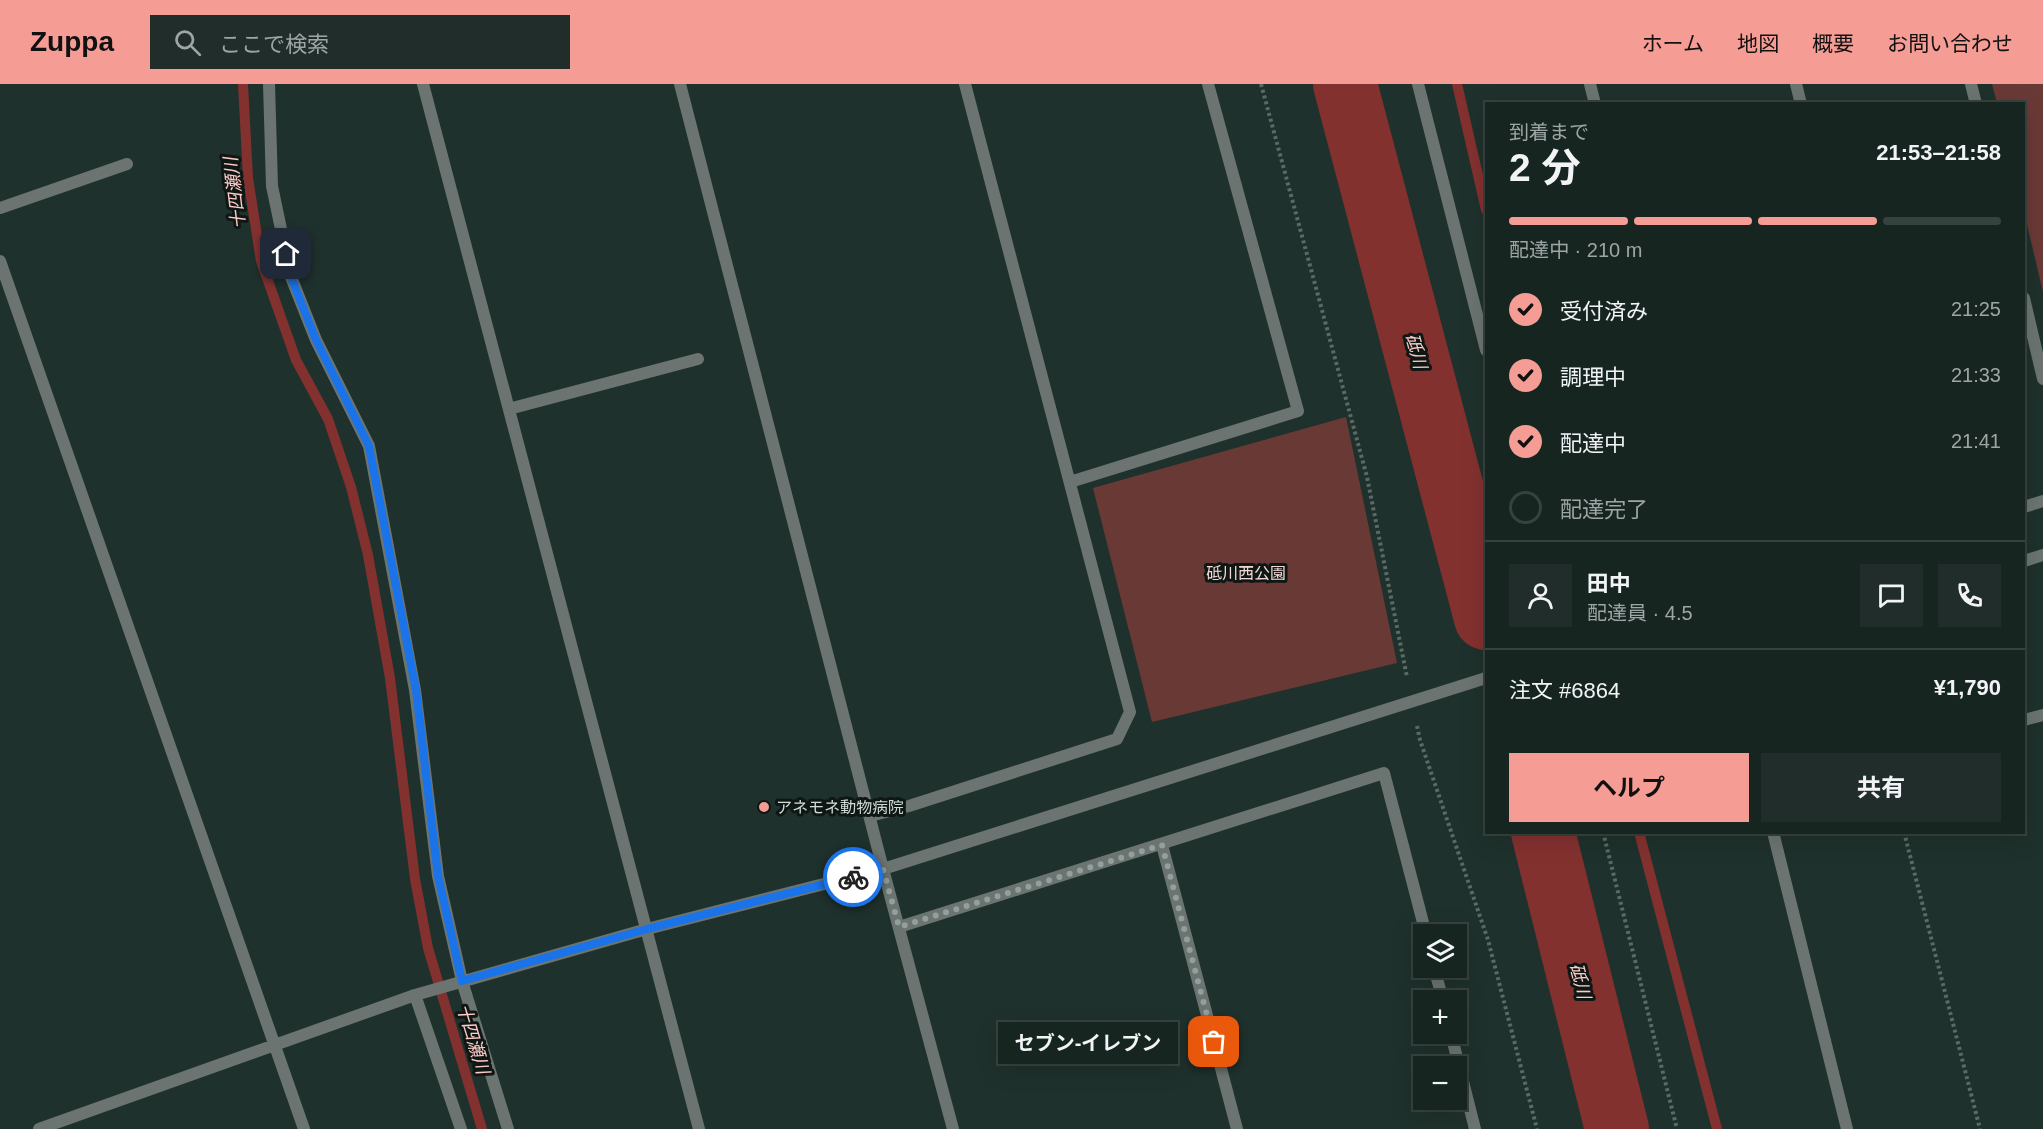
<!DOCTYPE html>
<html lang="ja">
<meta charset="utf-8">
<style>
body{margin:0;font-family:Arial,"Noto Sans JP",sans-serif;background:#202d2a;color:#f1f3f6;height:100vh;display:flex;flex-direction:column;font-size:22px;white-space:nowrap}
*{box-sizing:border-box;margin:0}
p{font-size:20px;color:#9ea5a5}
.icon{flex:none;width:33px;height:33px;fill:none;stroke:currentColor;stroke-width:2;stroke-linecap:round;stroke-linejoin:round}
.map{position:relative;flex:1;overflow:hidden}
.sheet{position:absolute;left:1485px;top:18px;width:540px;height:732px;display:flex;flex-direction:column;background:#172521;border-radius:0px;box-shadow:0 6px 24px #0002,0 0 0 2px #36423f}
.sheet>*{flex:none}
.tools{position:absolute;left:1413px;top:840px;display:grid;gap:12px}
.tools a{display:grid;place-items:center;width:54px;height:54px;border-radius:0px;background:#172521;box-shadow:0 6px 24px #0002,0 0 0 2px #36423f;font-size:30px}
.pin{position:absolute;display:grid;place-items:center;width:51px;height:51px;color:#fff;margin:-26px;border-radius:12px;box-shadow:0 3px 9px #0006}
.courier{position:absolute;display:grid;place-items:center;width:60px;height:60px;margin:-30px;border:4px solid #1a73e8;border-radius:50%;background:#fff;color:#222;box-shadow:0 2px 8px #0007}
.bubble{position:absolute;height:42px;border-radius:0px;background:#172521;box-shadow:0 6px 24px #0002,0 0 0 2px #36423f;font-size:20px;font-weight:700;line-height:42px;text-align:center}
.summary em{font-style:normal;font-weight:700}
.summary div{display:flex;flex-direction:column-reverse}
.summary{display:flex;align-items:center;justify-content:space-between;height:102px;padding:0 24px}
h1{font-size:39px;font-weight:700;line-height:45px}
.bar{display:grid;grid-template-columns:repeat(4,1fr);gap:9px 6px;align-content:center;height:72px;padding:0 24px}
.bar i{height:8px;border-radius:4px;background:#36423f}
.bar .on{background:#f59c94}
.bar p{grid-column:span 4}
.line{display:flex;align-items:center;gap:15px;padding:0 24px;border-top:2px solid #36423f}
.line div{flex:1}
.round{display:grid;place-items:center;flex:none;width:63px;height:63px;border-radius:0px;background:#202d2a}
ol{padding:0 24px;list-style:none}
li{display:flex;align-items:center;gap:18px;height:66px}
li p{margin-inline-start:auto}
li .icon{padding:6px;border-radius:50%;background:#f59c94;color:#111;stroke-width:4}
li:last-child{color:#9ea5a5}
li i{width:33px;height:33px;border:3px solid #36423f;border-radius:50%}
.cta{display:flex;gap:12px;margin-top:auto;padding:12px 24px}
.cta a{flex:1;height:69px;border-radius:0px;background:#f59c94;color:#111;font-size:24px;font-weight:700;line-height:69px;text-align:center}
.cta a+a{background:#202d2a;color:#f1f3f6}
header{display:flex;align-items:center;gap:36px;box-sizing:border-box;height:84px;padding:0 30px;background:#f59c94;color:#111}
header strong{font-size:28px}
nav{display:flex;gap:33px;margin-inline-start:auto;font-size:21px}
.search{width:420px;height:54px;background:#202d2a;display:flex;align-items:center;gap:15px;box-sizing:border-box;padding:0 21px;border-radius:0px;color:#9ea5a5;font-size:22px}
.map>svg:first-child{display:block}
</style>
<header>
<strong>Zuppa</strong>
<div class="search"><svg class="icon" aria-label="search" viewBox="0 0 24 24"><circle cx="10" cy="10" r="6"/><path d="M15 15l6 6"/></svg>ここで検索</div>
<nav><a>ホーム</a><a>地図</a><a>概要</a><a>お問い合わせ</a></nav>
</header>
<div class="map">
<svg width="2043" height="1045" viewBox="0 0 2043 1045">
<rect width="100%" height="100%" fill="#1f312c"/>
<!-- park -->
<path fill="#693935" d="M1992 0H2043V208L2024 128V20L1997 19Z
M1346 333 1397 579 1152 638 1093 404Z"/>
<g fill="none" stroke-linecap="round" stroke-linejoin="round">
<!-- stream -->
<path stroke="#83312f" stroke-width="10" d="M243 0 248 94 261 177 296 276 328 335 351 403 368 471 390 594 415 795 428 864 482 1045
M1457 0 1486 126
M1639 748 1717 1045"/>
<!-- river -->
<path stroke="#83312f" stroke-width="64" d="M1345 0 1486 534
M1543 748 1617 1045"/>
<!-- path -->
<path stroke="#5a6a65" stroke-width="4" stroke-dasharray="3 3" stroke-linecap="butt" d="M1261 0 1367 393 1407 593
M1417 642 1420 656 1488 856 1537 1045
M1603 748 1677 1045
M1904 748 1980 1045"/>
<!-- service -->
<path stroke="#6b7471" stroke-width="12" d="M1971 0 1976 20
M2024 214 2043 295
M509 325 698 275
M1162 761 1237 1045"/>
<!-- minor -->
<path stroke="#6b7471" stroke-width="12" d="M269 0 272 102 291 193 316 256 369 362 415 606 438 792 462 897 508 1045
M423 0 699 1045
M1418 0 1486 266
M1590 0 1595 20
M1796 0 1801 20
M0 124 127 80
M0 177 304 1045
M1070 398 1298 327 1208 0
M2024 477 2043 471
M2024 636 2043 631
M870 732 909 722 1117 655 1130 628 965 0
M1773 748 1847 1045
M899 843 1384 689 1426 850
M1434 884 1443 916
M415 911 461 1045
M1451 950 1475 1045
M39 1045 415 911 647 845 883 785"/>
<!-- tertiary -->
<path stroke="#6b7471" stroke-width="12" d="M680 0 883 785 953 1045
M2024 423 2043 417
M883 785 1486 594"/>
</g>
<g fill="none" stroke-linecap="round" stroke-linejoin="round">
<!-- done -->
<path stroke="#92a09b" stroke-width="6" stroke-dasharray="0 10.8" d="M853 793 883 785 899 843 1162 761 1214 958"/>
<!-- route -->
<path stroke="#1a73e8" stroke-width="8" d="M286 170 291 193 316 256 369 362 416 606 438 792 462 897 647 845 853 793"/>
</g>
<!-- markers -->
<circle fill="#f59c94" stroke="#0f1715" stroke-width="2" cx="764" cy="723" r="6"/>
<g text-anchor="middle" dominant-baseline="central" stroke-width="6" stroke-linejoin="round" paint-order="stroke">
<!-- park labels -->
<g font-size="16" fill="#f1d8d5" stroke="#0f1715">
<text x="1246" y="489">砥川西公園</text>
</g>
<!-- poi labels -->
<g font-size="16" fill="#d0dbd7" stroke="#0f1715" text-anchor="start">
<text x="776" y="723">アネモネ動物病院</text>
</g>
<!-- water labels -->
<g font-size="18" font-style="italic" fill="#feccc7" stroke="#0f1715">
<text transform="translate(235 109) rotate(-97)">十四瀬川</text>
<text transform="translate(1416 267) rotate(75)">砥川</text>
<text transform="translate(1580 897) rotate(76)">砥川</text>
<text transform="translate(473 955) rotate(73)">十四瀬川</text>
</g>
</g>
</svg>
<div class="tools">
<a><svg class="icon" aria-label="layers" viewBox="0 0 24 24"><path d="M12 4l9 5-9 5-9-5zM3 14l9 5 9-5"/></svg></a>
<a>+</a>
<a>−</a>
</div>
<div class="pin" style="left:1214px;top:958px;background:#ea580c"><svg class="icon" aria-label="bag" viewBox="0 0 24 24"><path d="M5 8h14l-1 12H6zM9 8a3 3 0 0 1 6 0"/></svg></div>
<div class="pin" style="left:286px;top:170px;background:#1f2937"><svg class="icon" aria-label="home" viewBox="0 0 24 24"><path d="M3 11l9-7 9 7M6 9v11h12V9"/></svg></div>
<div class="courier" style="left:853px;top:793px"><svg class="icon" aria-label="bike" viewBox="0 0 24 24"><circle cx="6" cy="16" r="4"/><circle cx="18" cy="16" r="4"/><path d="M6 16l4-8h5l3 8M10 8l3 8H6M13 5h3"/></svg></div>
<div class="bubble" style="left:998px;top:938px;width:180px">セブン-イレブン</div>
<section class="sheet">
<div class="summary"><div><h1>2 分</h1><p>到着まで</p></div><em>21:53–21:58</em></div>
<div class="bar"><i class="on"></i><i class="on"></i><i class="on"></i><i></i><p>配達中 · 210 m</p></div>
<ol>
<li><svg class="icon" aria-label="check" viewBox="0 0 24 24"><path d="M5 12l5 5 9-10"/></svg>受付済み<p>21:25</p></li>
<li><svg class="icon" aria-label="check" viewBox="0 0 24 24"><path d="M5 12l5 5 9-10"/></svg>調理中<p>21:33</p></li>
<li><svg class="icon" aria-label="check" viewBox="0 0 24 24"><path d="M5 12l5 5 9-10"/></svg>配達中<p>21:41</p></li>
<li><i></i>配達完了</li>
</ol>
<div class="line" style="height:108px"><a class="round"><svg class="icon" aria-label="person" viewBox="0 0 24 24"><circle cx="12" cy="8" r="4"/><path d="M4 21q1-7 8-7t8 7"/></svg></a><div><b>田中</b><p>配達員 · 4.5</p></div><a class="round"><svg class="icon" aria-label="chat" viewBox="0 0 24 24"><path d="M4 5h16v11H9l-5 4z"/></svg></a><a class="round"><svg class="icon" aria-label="phone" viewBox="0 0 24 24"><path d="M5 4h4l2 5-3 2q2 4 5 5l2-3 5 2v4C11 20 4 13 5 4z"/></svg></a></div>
<div class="line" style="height:78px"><div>注文 #6864</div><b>¥1,790</b></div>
<div class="cta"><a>ヘルプ</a><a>共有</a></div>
</section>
</div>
